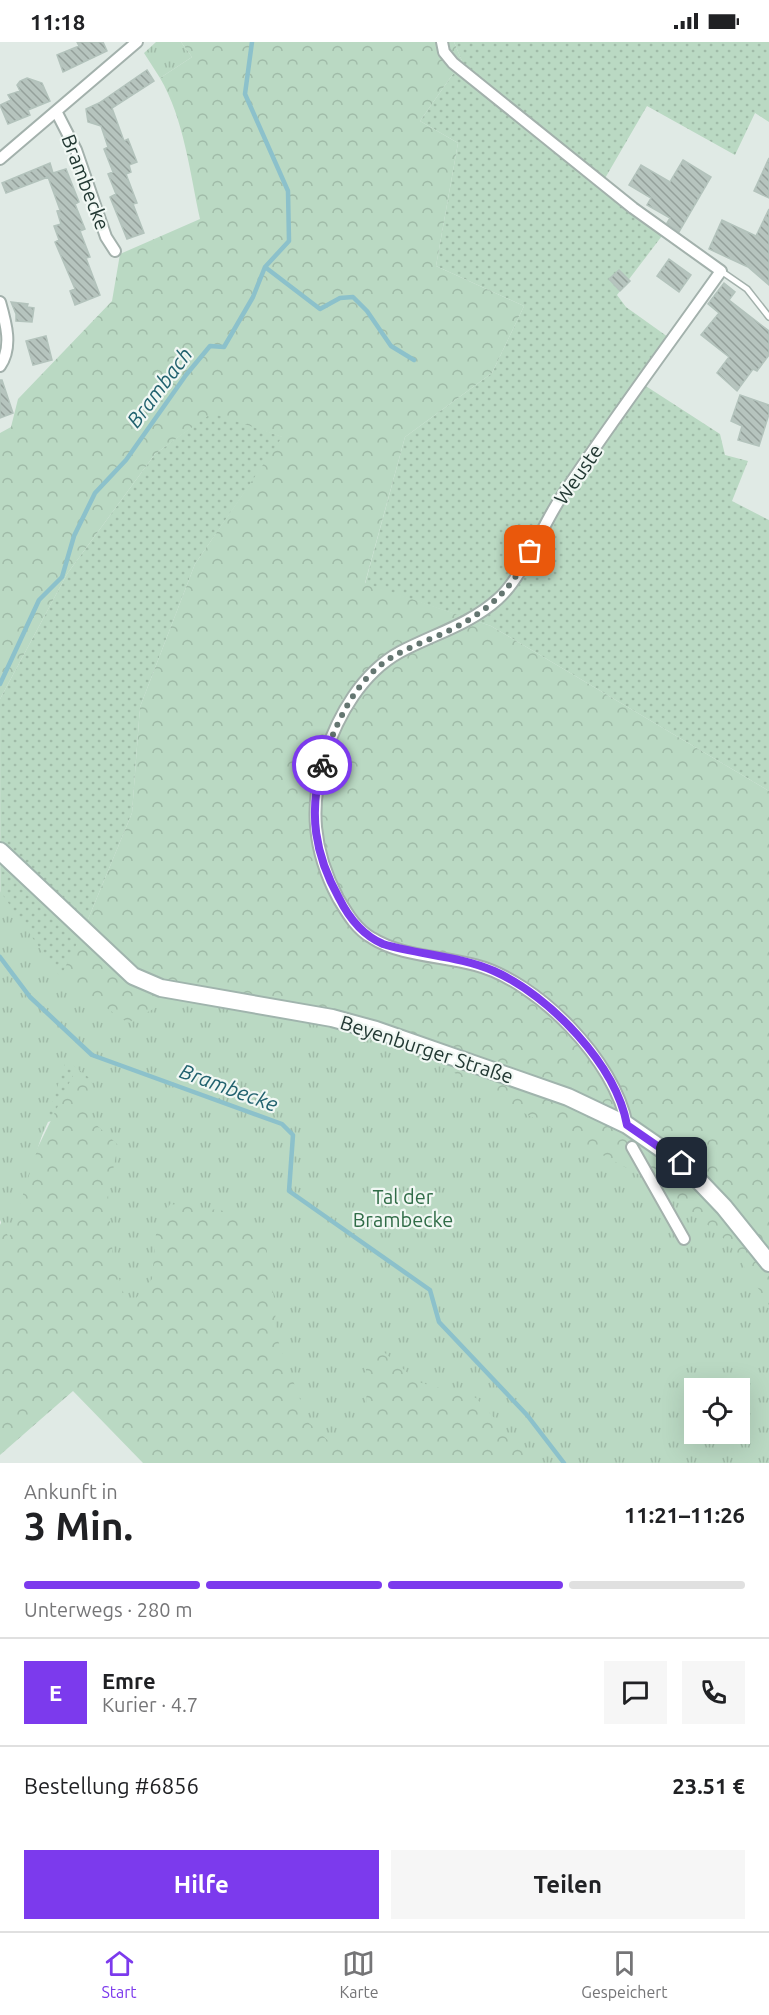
<!DOCTYPE html>
<html lang="de">
<meta charset="utf-8">
<style>
body{margin:0;font-family:Ubuntu,sans-serif;background:#f6f6f6;color:#202124;height:100vh;display:flex;flex-direction:column;font-size:22px;white-space:nowrap}
*{box-sizing:border-box;margin:0}
p{font-size:20px;color:#757577}
.icon{flex:none;width:33px;height:33px;fill:none;stroke:currentColor;stroke-width:2;stroke-linecap:round;stroke-linejoin:round}
.map{position:relative;height:1421px;overflow:hidden}
.side{display:flex;flex-direction:column;background:#fff;flex:1}
.side>*{flex:none}
.buttons{position:absolute;left:684px;top:1336px;display:grid;gap:12px}
.buttons a{display:grid;place-items:center;width:66px;height:66px;border-radius:0px;background:#fff;box-shadow:0 6px 24px #0002;font-size:30px}
.pin{position:absolute;display:grid;place-items:center;width:51px;height:51px;color:#fff;margin:-26px;border-radius:12px;box-shadow:0 3px 9px #0006}
.courier{position:absolute;display:grid;place-items:center;width:60px;height:60px;margin:-30px;border:4px solid #7c3aed;border-radius:50%;background:#fff;color:#222;box-shadow:0 2px 8px #0007}
.headline em{font-style:normal;font-weight:700}
.headline div{display:flex;flex-direction:column-reverse}
.headline{display:flex;align-items:center;justify-content:space-between;height:102px;padding:0 24px}
h1{font-size:39px;font-weight:700;line-height:45px}
.bar{display:grid;grid-template-columns:repeat(4,1fr);gap:9px 6px;align-content:center;height:72px;padding:0 24px}
.bar i{height:8px;border-radius:4px;background:#e0e0e0}
.bar .selected{background:#7c3aed}
.bar p{grid-column:span 4}
.line{display:flex;align-items:center;gap:15px;padding:0 24px;border-top:2px solid #e0e0e0}
.line div{flex:1}
.round{display:grid;place-items:center;flex:none;width:63px;height:63px;border-radius:0px;background:#f6f6f6}
.action{display:flex;gap:12px;margin-top:auto;padding:12px 24px}
.action a{flex:1;height:69px;border-radius:0px;background:#7c3aed;color:#fff;font-size:24px;font-weight:700;line-height:69px;text-align:center}
.action a+a{background:#f6f6f6;color:#202124}
.status{display:flex;justify-content:space-between;align-items:center;height:42px;padding:0 30px;background:#fff;direction:ltr}
.status svg{height:16px;fill:currentColor}
.tab-bar{display:flex;justify-content:space-around;align-items:center;height:84px;border-top:2px solid #e0e0e0;background:#fff;font-size:16px;color:#757577}
.tab-bar a{display:grid;justify-items:center;gap:3px}
.tab-bar .selected{color:#7c3aed}
.map>svg:first-child{display:block}
</style>
<div class="status"><b>11:18</b><svg viewBox="0 0 49 12"><path d="M0 12V9h3v3zM5 12V6h3v6zM10 12V3h3v9zM15 12V0h3v12zM26 1h20v11H26zM47 4h2v5h-2z"/></svg></div>
<div class="map">
<svg width="769" height="1421" viewBox="0 0 769 1421">
<defs>
<pattern id="grass-dots" width="8" height="8" patternUnits="userSpaceOnUse" patternTransform="scale(1.5)"><rect width="8" height="8" fill="#bad9c3"/><path d="M2 2h.1M6 6h.1" fill="none" stroke="#a0bba8" stroke-width="1.8" stroke-linecap="round"/></pattern>
<pattern id="forest-crowns" width="20" height="18" patternUnits="userSpaceOnUse" patternTransform="scale(1.5)"><rect width="20" height="18" fill="#bad9c3"/><path d="M2 6a3 3 0 1 1 6 0M12 15a3 3 0 1 1 6 0" fill="none" stroke="#a0bba8"/></pattern>
<pattern id="park-tufts" width="24" height="20" patternUnits="userSpaceOnUse" patternTransform="scale(1.5)"><rect width="24" height="20" fill="#bad9c3"/><path d="M3 7l-1-3M5 7V3M7 7l1-3M15 17l-1-3M17 17v-4M19 17l1-3" fill="none" stroke="#a0bba8"/></pattern>
<pattern id="building-back-hatch" width="6" height="6" patternUnits="userSpaceOnUse" patternTransform="scale(1.5)"><rect width="6" height="6" fill="#b6c4be"/><path d="M-1 5l2 2M0 0l6 6M5-1l2 2" fill="none" stroke="#94a09b"/></pattern>
</defs>
<rect width="100%" height="100%" fill="#e0eae5"/>
<!-- grass -->
<path fill="url(#grass-dots)" d="M454 0H769V80L755 71 735 113 647 64 604 138 668 186 617 253 626 265 668 295 638 339 720 392 725 413 748 419 732 459 769 478V749L491 584 365 542 405 395 492 331 524 264 436 224 458 101 420 79 462 19Z
M212 370 283 395 195 522 140 665 132 771 84 887 238 1015 48 1080 1 1184 0 657 67 532 155 412Z"/>
<!-- forest -->
<path fill="url(#forest-crowns)" fill-rule="evenodd" d="M181 0H454L462 19 420 79 458 101 436 224 524 264 492 331 405 395 365 541 491 584 769 749V1421H669L238 1015 50 956 84 887 132 771 140 665 195 522 282 395 212 371 155 412 67 532 0 657V391L11 385 18 357 112 259 120 212 200 177C190 131 184 77 160 36L192 15ZM694 1347H740V1392H694Z
M74 1031 128 1060 599 1421H143L73 1349 0 1413V1183Z"/>
<!-- park -->
<path fill="url(#park-tufts)" fill-rule="evenodd" d="M156 0H181L192 15 160 36 144 11Z
M0 849 57 931 128 981 175 955 364 991 434 1019 513 1065 664 1146 729 1201 769 1263V1421H535L476 1356 418 1340 377 1304 363 1308 367 1334 366 1380 336 1406 309 1381 277 1296 274 1256 266 1203 225 1169 170 1162 156 1192 152 1237 128 1266 113 1216 108 1153 118 1103 89 1076 92 1038 66 1018 9 1196 0 1178ZM694 1347H740V1392H694Z"/>
<g fill="none" stroke-linecap="round" stroke-linejoin="round">
<!-- stream -->
<path stroke="#8cc1cb" stroke-width="4.5" d="M265 225 320 267 340 256 353 255 367 269 391 304 414 318
M0 642 39 558 62 535 74 494 95 451 126 418 186 333 210 304 224 305 253 255 265 225 289 199 288 149 245 52 252 0
M0 915 30 955 92 1013 282 1082 293 1093 289 1149 430 1248 439 1280 527 1373 564 1421"/>
</g>
<!-- building -->
<path fill="url(#building-back-hatch)" stroke="#b3c3bc" stroke-width="1.5" d="M77 0H103L107 9 63 30 57 13 79 4Z
M147 28 154 39 112 66 124 99 128 97 137 120 129 123 131 130 126 132 137 161 133 162 144 191 127 197 110 155 116 152 108 132 113 130 104 107 108 105 101 84 88 80 86 67 99 61Z
M27 36 42 41 50 59 28 68 30 73 8 82 0 63 11 58 8 53 20 49 17 43 20 39Z
M769 116V156L754 149Z
M683 118 711 135 679 190 667 181 670 176 647 163 651 156 629 143 641 123 670 140Z
M50 121 53 131 66 127 79 160 75 162 85 187 80 189 90 215 86 216 100 253 75 263 70 249 75 247 55 200 59 198 54 184 61 182 57 169 60 168 48 135 6 151 2 141Z
M769 167V243L748 225 709 207 722 178 756 194Z
M669 217 691 233 679 250 657 234Z
M619 228 630 239 620 249 609 237Z
M724 241 735 250 729 258 769 289V313L757 329 753 327 737 349 717 331 729 315 701 293 719 271 708 262Z
M11 260 28 262 27 265 34 266 32 280 16 279V272Z
M46 294 52 318 33 323 26 299Z
M0 338H2L13 371 0 376Z
M740 353 769 363V372L759 404 738 398 742 384 731 379Z"/>
<g fill="none" stroke-linecap="round" stroke-linejoin="round">
<!-- lane casing -->
<g stroke="#a3b1ac" stroke-width="8">
<path id="lane" d="M721 229 747 247 769 275"/>
</g>
<!-- street casing -->
<g stroke="#a3b1ac" stroke-width="14">
<path id="street" d="M442 0 444 10 453 21 633 166 721 229C667 305 611 380 560 457 541 486 523 535 498 557 469 583 434 592 400 610 362 631 338 673 325 713 309 764 313 809 338 856 347 871 356 887 372 896 400 914 442 914 475 923 538 939 615 1019 627 1083
M57 71 76 108 106 195 115 209
M0 117 137 0
M0 260C6 281 13 305 0 324
M632 1105 684 1197"/>
</g>
<!-- secondary casing -->
<g stroke="#a0b4ad" stroke-width="20">
<path id="secondary" d="M0 809 133 934 161 946 332 976 376 988 568 1055 627 1083 682 1121 724 1165 769 1221"/>
</g>
<!-- lane -->
<use href="#lane" stroke="#fff" stroke-width="5"/>
<!-- street -->
<use href="#street" stroke="#fff" stroke-width="10"/>
<!-- secondary -->
<use href="#secondary" stroke="#fff" stroke-width="16"/>
</g>
<g fill="none" stroke-linecap="round" stroke-linejoin="round">
<!-- done -->
<path stroke="#647671" stroke-width="6" stroke-dasharray="0 10.8" d="M322 723C334 685 353 642 386 619 401 609 418 602 435 595 479 576 510 553 530 509"/>
<!-- route -->
<path stroke="#7c3aed" stroke-width="8" d="M322 723C308 771 315 813 339 856 349 876 362 893 383 902 419 913 460 914 494 929 550 954 616 1023 627 1083L682 1121"/>
</g>
<g text-anchor="middle" dominant-baseline="central" stroke-width="4.5" stroke-linejoin="round" paint-order="stroke">
<!-- street labels -->
<g font-size="20" fill="#223833" stroke="#f0f7f3">
<text transform="translate(86 140) rotate(69)">Brambecke</text>
<text transform="translate(578 432) rotate(-55)">Weuste</text>
<text transform="translate(427 1007) rotate(18)">Beyenburger Straße</text>
</g>
<!-- park labels -->
<g font-size="20" fill="#306c47" stroke="#f0f7f3">
<text x="403" y="1154">Tal der<tspan x="403" dy="23">Brambecke</tspan></text>
</g>
<!-- water labels -->
<g font-size="21" font-style="italic" fill="#22626f" stroke="#f0f7f3">
<text transform="translate(159 345) rotate(-53)">Brambach</text>
<text transform="translate(229 1045) rotate(20)">Brambecke</text>
</g>
</g>
</svg>
<div class="buttons">
<a><svg class="icon" aria-label="locate" viewBox="0 0 24 24"><circle cx="12" cy="12" r="6"/><path d="M12 2v4M12 18v4M2 12h4M18 12h4"/></svg></a>
</div>
<div class="pin" style="left:530px;top:509px;background:#ea580c"><svg class="icon" aria-label="bag" viewBox="0 0 24 24"><path d="M5 8h14l-1 12H6zM9 8a3 3 0 0 1 6 0"/></svg></div>
<div class="pin" style="left:682px;top:1121px;background:#1f2937"><svg class="icon" aria-label="home" viewBox="0 0 24 24"><path d="M3 11l9-7 9 7M6 9v11h12V9"/></svg></div>
<div class="courier" style="left:322px;top:723px"><svg class="icon" aria-label="bike" viewBox="0 0 24 24"><circle cx="6" cy="16" r="4"/><circle cx="18" cy="16" r="4"/><path d="M6 16l4-8h5l3 8M10 8l3 8H6M13 5h3"/></svg></div>
</div>
<section class="side">
<div class="headline"><div><h1>3 Min.</h1><p>Ankunft in</p></div><em>11:21–11:26</em></div>
<div class="bar"><i class="selected"></i><i class="selected"></i><i class="selected"></i><i></i><p>Unterwegs · 280 m</p></div>
<div class="line" style="height:108px"><b class="round" style="background:#7c3aed;color:#fff">E</b><div><b>Emre</b><p>Kurier · 4.7</p></div><a class="round"><svg class="icon" aria-label="chat" viewBox="0 0 24 24"><path d="M4 5h16v11H9l-5 4z"/></svg></a><a class="round"><svg class="icon" aria-label="phone" viewBox="0 0 24 24"><path d="M5 4h4l2 5-3 2q2 4 5 5l2-3 5 2v4C11 20 4 13 5 4z"/></svg></a></div>
<div class="line" style="height:78px"><div>Bestellung #6856</div><b>23.51 €</b></div>
<div class="action"><a>Hilfe</a><a>Teilen</a></div>
</section>
<nav class="tab-bar">
<a class="selected"><svg class="icon" aria-label="home" viewBox="0 0 24 24"><path d="M3 11l9-7 9 7M6 9v11h12V9"/></svg>Start</a>
<a><svg class="icon" aria-label="map" viewBox="0 0 24 24"><path d="M3 6l6-2 6 2 6-2v14l-6 2-6-2-6 2zM9 4v14M15 6v14"/></svg>Karte</a>
<a><svg class="icon" aria-label="saved" viewBox="0 0 24 24"><path d="M7 4h10v16l-5-4-5 4z"/></svg>Gespeichert</a>
</nav>
